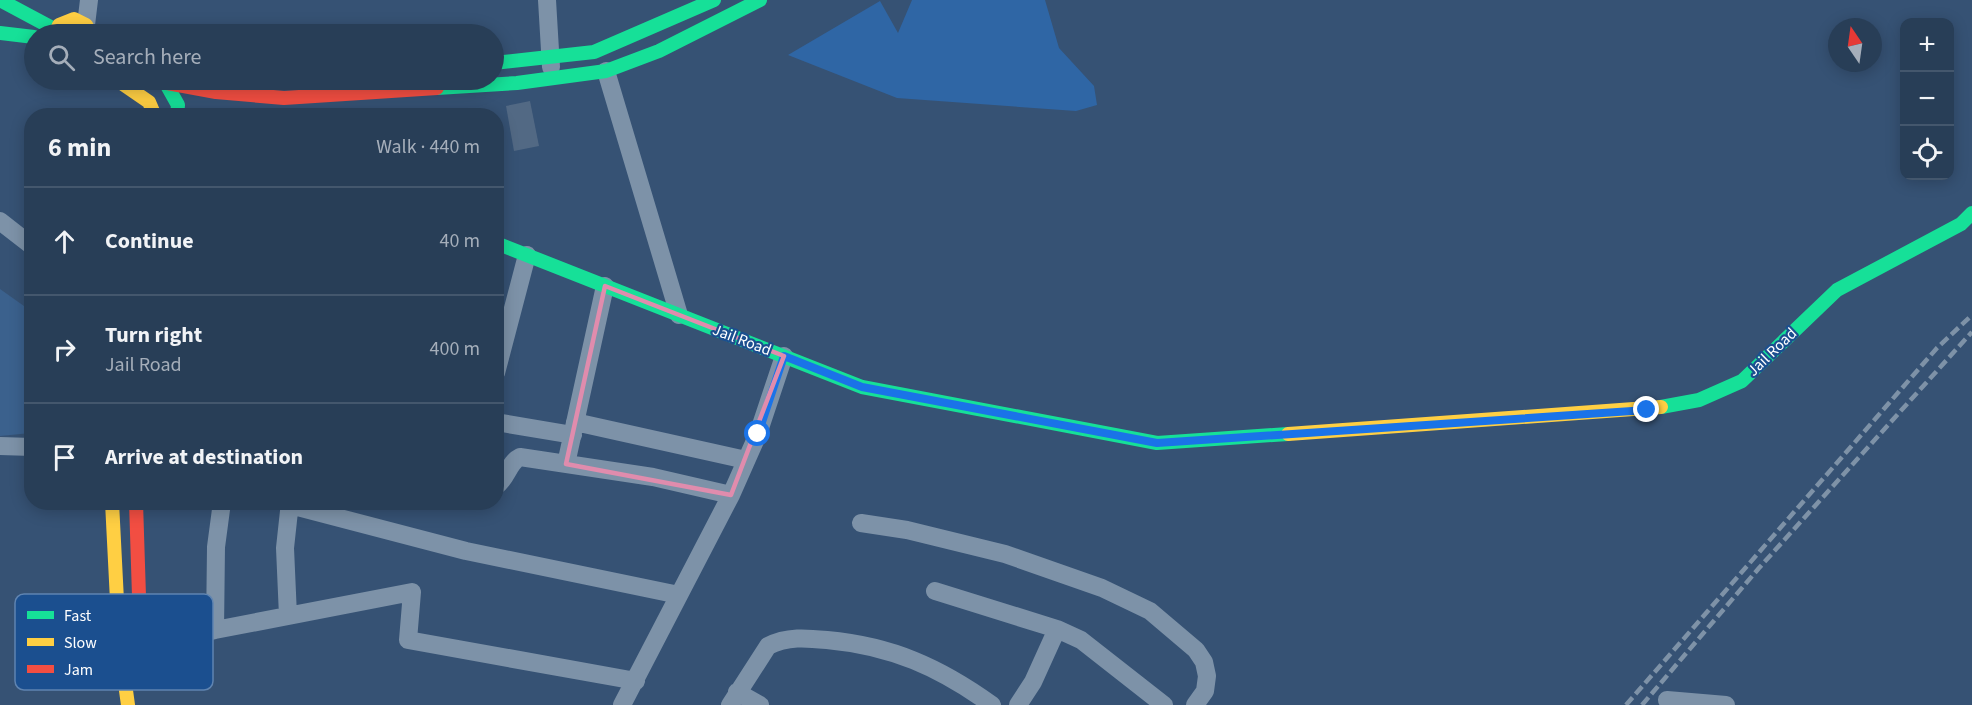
<!DOCTYPE html>
<html lang="en">
<head>
<meta charset="utf-8">
<style>
	body { margin:0; font-family:"Source Sans 3",sans-serif; background:#344961; color:#f1f3f6 }
	.controls { position:absolute; right:18px; top:18px; display:grid; overflow:hidden; border-radius:12px; box-shadow:0 3px 15px #0003 }
	.controls button { width:54px; height:54px; display:grid; place-items:center; padding:0; border:0; border-bottom:2px solid #44576d; background:#283e57; color:#f1f3f6; font:30px sans-serif }
	.compass { position:absolute; left:1828px; top:18px; width:54px; height:54px; border-radius:50%; background:#283e57; box-shadow:0 3px 15px #0003; rotate:347deg }
	.stop { position:absolute; width:18px; height:18px; margin:-14px; border:4px solid #1a73e8; border-radius:50%; background:#fff }
	.stop.end { background:#1a73e8; border-color:#fff; box-shadow:0 2px 6px #0008 }
	.list { margin:0; padding:0; list-style:none }
	h2 { display:flex; justify-content:space-between; align-items:center; height:78px; margin:0; padding:0 24px; font-size:26px }
	h2 small { font-size:20px; font-weight:400; color:#a5aeba }
	.list li { display:grid; grid-template-columns:39px 1fr auto; gap:18px; align-items:center; box-sizing:border-box; height:108px; padding:0 24px; border-top:2px solid #44576d }
	.list b { display:block; font-size:22px; white-space:nowrap }
	.list p { margin:0; font-size:20px; white-space:nowrap; color:#a5aeba }
	.list em { font-size:20px; font-style:normal; color:#a5aeba }
	.icon { flex:none; width:33px; height:33px; fill:none; stroke:currentColor; stroke-width:2; stroke-linecap:round; stroke-linejoin:round }
	.map { position:relative; flex:none; width:1972px; height:705px; overflow:hidden }
	.search { position:absolute; background:#283e57; box-shadow:0 3px 15px #0003; left:24px; top:24px; width:480px; height:66px; display:flex; align-items:center; gap:15px; box-sizing:border-box; padding:0 21px; border-radius:33px; color:#a5aeba; font-size:22px }
	.panel { position:absolute; background:#283e57; box-shadow:0 3px 15px #0003; left:24px; top:108px; width:480px; height:402px; border-radius:24px }
	.map>svg:first-child { display:block }
</style>
</head>
<body>
<div class="map">
<svg width="1972" height="705" viewBox="0 0 1972 705">
	<rect width="100%" height="100%" fill="#365274"/>
	<path fill="#2f66a5" d="M 912,0 L 1045,0 L 1059,48 L 1094,86 L 1097,105 L 1076,111 L 897,98 L 788,55 L 880,1 L 898,33 Z"/>
	<path fill="#3b618d" d="M 0,289 L 31,311 L 31,433 L 0,436 Z"/>
	<path fill="#526984" d="M 530,101 L 539,146 L 514,151 L 506,106 Z"/>
	<g fill="none" stroke-linecap="round" stroke-linejoin="round">
		<path stroke="#7d92a8" stroke-width="18" d="M 547,0 L 551,67
			M 86,25 L 89,0
			M 606,71 L 679,315
			M 0,221 L 32,246
			M 496,373 L 527,255
			M 496,422 L 573,435
			M 575,422 L 746,460
			M 0,446 L 32,447
			M 566,464 L 605,286
			M 496,486 C 508,478 508,463 520,457 L 653,477 L 731,495 L 758,434 L 784,356
			M 290,505 L 466,551 L 679,595
			M 861,523 L 907,530 L 1005,554 L 1102,588 L 1150,611 L 1196,650 L 1204,662 L 1207,676 L 1205,691 L 1195,705
			M 935,591 L 1057,629 L 1081,640 L 1164,705
			M 288,616 L 285,548 L 290,502
			M 215,630 L 412,592 L 408,640 L 636,681
			M 141,648 L 215,630 L 216,547 L 222,502
			M 737,692 L 760,705
			M 1667,700 L 1726,705
			M 622,705 L 731,495
			M 730,705 L 768,646 C 787,636 807,638 827,640 C 892,646 939,667 992,705
			M 1018,705 L 1033,682 L 1057,629"/>
		<path stroke="#16e098" stroke-width="14" d="M 0,0 L 56,30
			M 0,33 L 34,37
			M 494,63 L 594,52 L 714,0
			M 164,80 L 178,105 L 177,116
			M 437,88 L 517,83 L 606,71 L 659,51 L 760,0
			M 496,243 L 862,387 L 1157,443 L 1288,434
			M 1661,407 L 1699,400 L 1742,381 L 1837,290 L 1961,224 L 1972,213"/>
		<path stroke="#ffcf43" stroke-width="14" d="M 55,34 L 59,25 L 74,19 L 86,25 L 91,34
			M 117,80 L 149,102 L 155,116
			M 1288,434 L 1661,407
			M 112,502 L 119,640 L 128,705"/>
		<path stroke="#f24e42" stroke-width="14" d="M 151,80 L 216,92 L 284,98 L 437,88
			M 136,502 L 141,659 L 145,681"/>
		<path stroke="#7e92a7" stroke-width="4.5" stroke-dasharray="10 4.5" stroke-linecap="butt" d="M 1626,705 L 1937,348 L 1972,315
			M 1642,705 L 1759,568 L 1972,332"/>
	</g>
	<g fill="none" stroke-linecap="round" stroke-linejoin="round">
		<path stroke="#1a73e8" stroke-width="8" d="M 758,434 L 784,356 L 862,387 L 1157,443 L 1647,410"/>
	</g>
	<path fill="none" stroke="#e08cad" stroke-width="4.5" stroke-linejoin="round" d="M 605,286 L 784,356 L 731,495 L 566,464 Z"/>
	<g text-anchor="middle" dominant-baseline="central" stroke-width="4.5" stroke-linejoin="round" paint-order="stroke">
		<g font-size="16" fill="#fff" stroke="#1b4f8f">
			<text transform="translate(742 340) rotate(21)">Jail Road</text>
			<text transform="translate(1772 352) rotate(-44)">Jail Road</text>
		</g>
	</g>
	<rect x="15" y="594" width="198" height="96" rx="9" fill="#1b4f8f" stroke="#5f84b1" stroke-width="1.5"/>
	<rect x="27" y="611" width="27" height="8" fill="#16e098"/>
	<rect x="27" y="638" width="27" height="8" fill="#ffcf43"/>
	<rect x="27" y="665" width="27" height="8" fill="#f24e42"/>
	<g font-size="16" fill="#fff">
		<text x="64" y="621">Fast</text>
		<text x="64" y="648">Slow</text>
		<text x="64" y="675">Jam</text>
	</g>
</svg>
<div class="controls">
<button>+</button>
<button>−</button>
<button><svg class="icon" aria-label="locate" viewBox="0 0 24 24"><circle cx="12" cy="12" r="6"/><path d="M12 2v4M12 18v4M2 12h4M18 12h4"/></svg></button>
</div>
<svg class="compass" viewBox="-18 -18 36 36"><path d="M0-13l5 13h-10z" fill="#e53935"/><path d="M0 13l5-13h-10z" fill="#a5aeba"/></svg>
<div class="stop" style="left:758px;top:434px"></div>
<div class="stop end" style="left:1647px;top:410px"></div>
<div class="search"><svg class="icon" aria-label="search" viewBox="0 0 24 24"><circle cx="10" cy="10" r="6"/><path d="M15 15l6 6"/></svg>Search here</div>
<section class="panel">
<h2>6 min<small>Walk · 440 m</small></h2>
<ul class="list">
<li><svg class="icon" aria-label="ahead" viewBox="0 0 24 24"><path d="M12 20V5M6 11l6-6 6 6"/></svg><div><b>Continue</b></div><em>40 m</em></li>
<li><svg class="icon" aria-label="right" viewBox="0 0 24 24"><path d="M7 20v-9h11M14 6l5 5-5 5"/></svg><div><b>Turn right</b><p>Jail Road</p></div><em>400 m</em></li>
<li><svg class="icon" aria-label="arrive" viewBox="0 0 24 24"><path d="M6 21V4h12l-3 4 3 4H6"/></svg><div><b>Arrive at destination</b></div></li>
</ul>
</section>
</div>
</body>
</html>
